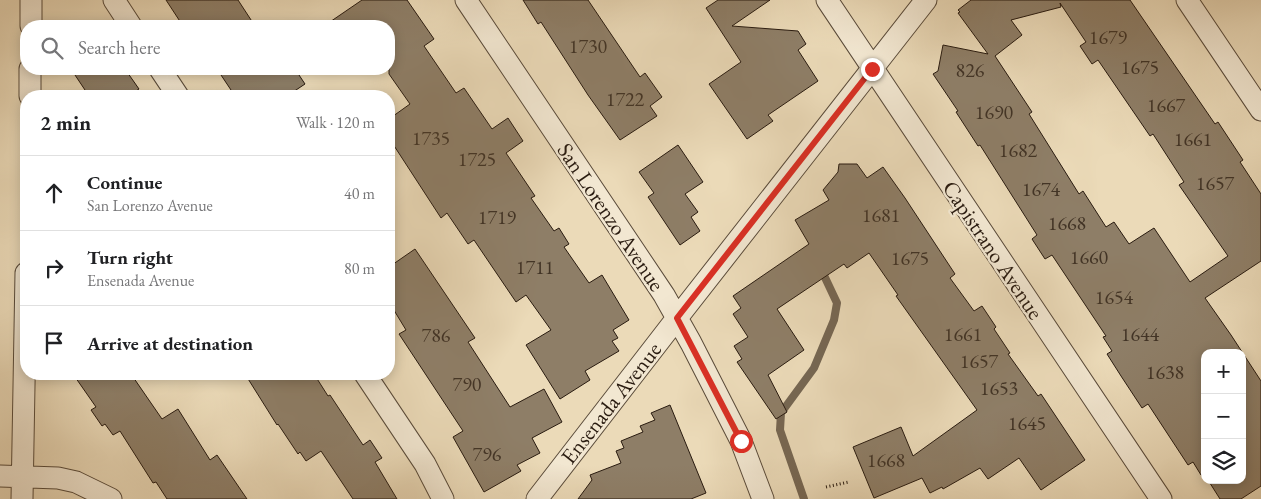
<!DOCTYPE html>
<html lang="en">
<head>
<meta charset="utf-8">
<style>
	body { margin:0; font-family:"EB Garamond",serif; background:#f2f2f2; color:#202124 }
	.controls { position:absolute; right:15px; bottom:15px; display:grid; overflow:hidden; border-radius:10px; box-shadow:0 2px 12px #0003 }
	.controls button { width:45px; height:45px; display:grid; place-items:center; padding:0; border:0; border-bottom:1px solid #e0e0e0; background:#fff; color:#202124; font:25px sans-serif }
	.stop { position:absolute; width:15px; height:15px; margin:-11px; border:4px solid #d93025; border-radius:50%; background:#fff }
	.stop.end { background:#d93025; border-color:#fff; box-shadow:0 1px 5px #0008 }
	.list { margin:0; padding:0; list-style:none }
	h2 { display:flex; justify-content:space-between; align-items:center; height:65px; margin:0; padding:0 20px; font-size:21px }
	h2 small { font-size:16px; font-weight:400; color:#757577 }
	.list li { display:grid; grid-template-columns:32px 1fr auto; gap:15px; align-items:center; box-sizing:border-box; height:75px; padding:0 20px; border-top:1px solid #e0e0e0 }
	.list b { display:block; font-size:19px; white-space:nowrap }
	.list p { margin:0; font-size:16px; white-space:nowrap; color:#757577 }
	.list em { font-size:16px; font-style:normal; color:#757577 }
	.icon { flex:none; width:28px; height:28px; fill:none; stroke:currentColor; stroke-width:2; stroke-linecap:round; stroke-linejoin:round }
	.map { position:relative; flex:none; width:1261px; height:499px; overflow:hidden }
	.search { position:absolute; background:#fff; box-shadow:0 2px 12px #0003; left:20px; top:20px; width:375px; height:55px; display:flex; align-items:center; gap:12px; box-sizing:border-box; padding:0 18px; border-radius:20px; color:#757577; font-size:19px }
	.panel { position:absolute; background:#fff; box-shadow:0 2px 12px #0003; left:20px; top:90px; width:375px; height:290px; border-radius:20px }
	.map>svg:first-child { display:block }
</style>
</head>
<body>
<div class="map">
<svg width="1261" height="499" viewBox="0 0 1261 499">
	<rect width="100%" height="100%" fill="#ebdab8"/>
	<filter id="stains"><feTurbulence type="fractalNoise" baseFrequency=".004" numOctaves="4"/><feColorMatrix values="0 0 0 0 .2 0 0 0 0 .09 0 0 0 0 .02 0 0 0 .5 -.17"/></filter>
	<radialGradient id="worn" r=".72"><stop offset=".6" stop-color="#630" stop-opacity="0"/><stop offset="1" stop-color="#630" stop-opacity=".3"/></radialGradient>
	<g fill="none" stroke-linecap="round" stroke-linejoin="round">
		<path stroke="#766753" stroke-width="8" d="M 804,499 L 780,430 L 781,413 L 814,368 L 834,320 L 837,303 L 821,269"/>
	</g>
	<path fill="#8e7e67" stroke="#291b10" fill-rule="evenodd" d="M 166,0 L 238,0 L 255,26 L 188,26 L 186,23 L 183,26 Z
		M 362,0 L 407,0 L 434,39 L 424,46 L 456,93 L 464,88 L 492,129 L 508,118 L 523,141 L 506,153 L 535,196 L 531,198 L 554,231 L 559,228 L 569,244 L 564,247 L 589,283 L 602,275 L 629,320 L 613,330 L 618,338 L 612,341 L 619,351 L 585,371 L 590,380 L 560,399 L 526,345 L 551,330 L 526,295 L 516,302 L 474,240 L 468,244 L 447,213 L 441,218 L 389,138 L 389,119 L 410,104 L 389,74 L 389,26 L 324,26 Z
		M 523,0 L 588,0 L 640,77 L 645,73 L 662,97 L 650,106 L 657,116 L 620,140 L 588,95 L 541,22 L 538,24 Z
		M 718,0 L 770,0 L 732,26 L 798,31 L 806,44 L 798,50 L 818,81 L 768,115 L 773,121 L 747,139 L 709,84 L 741,62 L 706,8 Z
		M 971,0 L 1130,0 L 1215,124 L 1218,122 L 1243,160 L 1240,162 L 1261,194 L 1261,261 L 1205,298 L 1231,335 L 1261,381 L 1261,486 L 1241,499 L 1220,499 L 1208,480 L 1242,480 L 1242,353 L 1205,353 L 1205,475 L 1204,474 L 1201,475 L 1193,462 L 1188,465 L 1148,404 L 1142,408 L 1121,376 L 1107,354 L 1112,351 L 1103,337 L 1106,336 L 1052,255 L 1045,259 L 1032,239 L 1037,235 L 980,145 L 978,146 L 956,112 L 958,111 L 933,74 L 938,71 L 943,45 L 988,54 L 958,13 L 960,12 L 958,10 ZM 1060,3 L 1086,42 L 1080,46 L 1092,64 L 1098,60 L 1150,136 L 1153,134 L 1184,182 L 1179,185 L 1228,256 L 1190,282 L 1154,228 L 1129,244 L 1114,222 L 1106,227 L 1083,191 L 1079,194 L 1029,114 L 1032,112 L 995,56 L 1022,35 L 1011,20 L 1061,7 Z
		M 71,69 L 125,69 L 139,89 L 128,96 L 89,96 Z
		M 217,69 L 295,69 L 305,84 L 287,96 L 235,96 Z
		M 678,145 L 703,182 L 685,194 L 698,212 L 691,217 L 700,231 L 680,245 L 648,197 L 654,193 L 639,172 Z
		M 839,164 L 857,164 L 867,178 L 883,167 L 905,198 L 955,274 L 950,278 L 974,311 L 982,306 L 996,327 L 994,329 L 1010,353 L 1008,354 L 1038,396 L 1041,394 L 1085,460 L 1041,490 L 1019,458 L 988,479 L 980,468 L 943,489 L 942,487 L 930,493 L 922,478 L 874,498 L 853,447 L 901,427 L 913,456 L 977,410 L 896,296 L 898,295 L 869,253 L 847,268 L 844,264 L 777,309 L 804,350 L 768,375 L 787,412 L 776,419 L 737,362 L 742,359 L 734,346 L 748,337 L 733,314 L 741,308 L 733,296 L 809,244 L 795,220 L 829,200 L 823,190 L 838,172 Z
		M 415,249 L 475,338 L 468,342 L 510,407 L 544,389 L 562,422 L 532,438 L 540,453 L 517,465 L 521,471 L 484,492 L 453,437 L 463,431 L 399,334 L 406,330 L 389,302 L 389,267 Z
		M 73,374 L 131,374 L 162,419 L 178,409 L 210,460 L 217,455 L 247,499 L 167,499 L 156,482 L 153,483 L 120,431 L 113,435 L 105,424 L 102,426 L 91,410 L 96,407 Z
		M 245,374 L 314,374 L 328,396 L 330,395 L 363,445 L 370,440 L 382,458 L 375,462 L 397,499 L 353,499 L 321,451 L 306,461 L 300,452 L 298,454 L 278,424 L 277,425 Z
		M 670,405 L 706,493 L 691,499 L 578,499 L 592,480 L 590,475 L 621,463 L 616,451 L 624,448 L 621,441 L 643,432 L 640,426 L 655,420 L 651,413 Z"/>
	<g fill="none" stroke-linecap="round" stroke-linejoin="round">
		<g stroke="#5a4b3a" stroke-width="23">
			<path id="minor" d="M 114,0 L 131,26
				M 466,0 L 664,295 L 691,343 L 741,441 L 763,499
				M 827,0 L 1161,499
				M 1187,0 L 1261,110
				M 31,26 L 31,0
				M 160,69 L 178,96
				M 30,96 L 30,69
				M 365,374 L 425,464 L 443,499
				M 0,476 L 58,478 L 76,482 L 111,499
				M 22,499 L 26,273
				M 537,499 L 677,318 L 926,0"/>
		</g>
		<path stroke="#291b10" stroke-width="3" stroke-dasharray="1 2.5" stroke-linecap="butt" d="M 826,487 L 849,482"/>
		<use href="#minor" stroke="#f2e7d1" stroke-width="21"/>
	</g>
	<g fill="none" stroke-linecap="round" stroke-linejoin="round">
		<path stroke="#d93025" stroke-width="6" d="M 741,441 L 677,318 L 872,69"/>
	</g>
	<g text-anchor="middle" dominant-baseline="central" stroke-width="4.5" stroke-linejoin="round" paint-order="stroke">
		<g font-size="20" fill="#423426">
			<text x="1108" y="37">1679</text>
			<text x="588" y="46">1730</text>
			<text x="1140" y="67">1675</text>
			<text x="970" y="70">826</text>
			<text x="625" y="99">1722</text>
			<text x="1166" y="105">1667</text>
			<text x="994" y="112">1690</text>
			<text x="431" y="138">1735</text>
			<text x="1193" y="139">1661</text>
			<text x="1018" y="150">1682</text>
			<text x="477" y="159">1725</text>
			<text x="1215" y="183">1657</text>
			<text x="1041" y="189">1674</text>
			<text x="881" y="215">1681</text>
			<text x="497" y="217">1719</text>
			<text x="1067" y="223">1668</text>
			<text x="1089" y="257">1660</text>
			<text x="910" y="258">1675</text>
			<text x="535" y="267">1711</text>
			<text x="1114" y="297">1654</text>
			<text x="963" y="334">1661</text>
			<text x="1140" y="334">1644</text>
			<text x="436" y="335">786</text>
			<text x="979" y="361">1657</text>
			<text x="1165" y="372">1638</text>
			<text x="467" y="384">790</text>
			<text x="999" y="388">1653</text>
			<text x="1027" y="423">1645</text>
			<text x="487" y="454">796</text>
			<text x="886" y="460">1668</text>
		</g>
		<g font-size="22" fill="#291b10" stroke="#f2e7d1">
			<text transform="translate(611 217) rotate(56)">San Lorenzo Avenue</text>
			<text transform="translate(993 250) rotate(56)">Capistrano Avenue</text>
			<text transform="translate(611 403) rotate(-52)">Ensenada Avenue</text>
		</g>
	</g>
	<rect width="100%" height="100%" filter="url(#stains)"/>
	<rect width="100%" height="100%" fill="url(#worn)"/>
</svg>
<div class="controls">
<button>+</button>
<button>−</button>
<button><svg class="icon" aria-label="layers" viewBox="0 0 24 24"><path d="M12 4l9 5-9 5-9-5zM3 14l9 5 9-5"/></svg></button>
</div>
<div class="stop" style="left:741px;top:441px"></div>
<div class="stop end" style="left:872px;top:69px"></div>
<div class="search"><svg class="icon" aria-label="search" viewBox="0 0 24 24"><circle cx="10" cy="10" r="6"/><path d="M15 15l6 6"/></svg>Search here</div>
<section class="panel">
<h2>2 min<small>Walk · 120 m</small></h2>
<ul class="list">
<li><svg class="icon" aria-label="ahead" viewBox="0 0 24 24"><path d="M12 20V5M6 11l6-6 6 6"/></svg><div><b>Continue</b><p>San Lorenzo Avenue</p></div><em>40 m</em></li>
<li><svg class="icon" aria-label="right" viewBox="0 0 24 24"><path d="M7 20v-9h11M14 6l5 5-5 5"/></svg><div><b>Turn right</b><p>Ensenada Avenue</p></div><em>80 m</em></li>
<li><svg class="icon" aria-label="arrive" viewBox="0 0 24 24"><path d="M6 21V4h12l-3 4 3 4H6"/></svg><div><b>Arrive at destination</b></div></li>
</ul>
</section>
</div>
</body>
</html>
